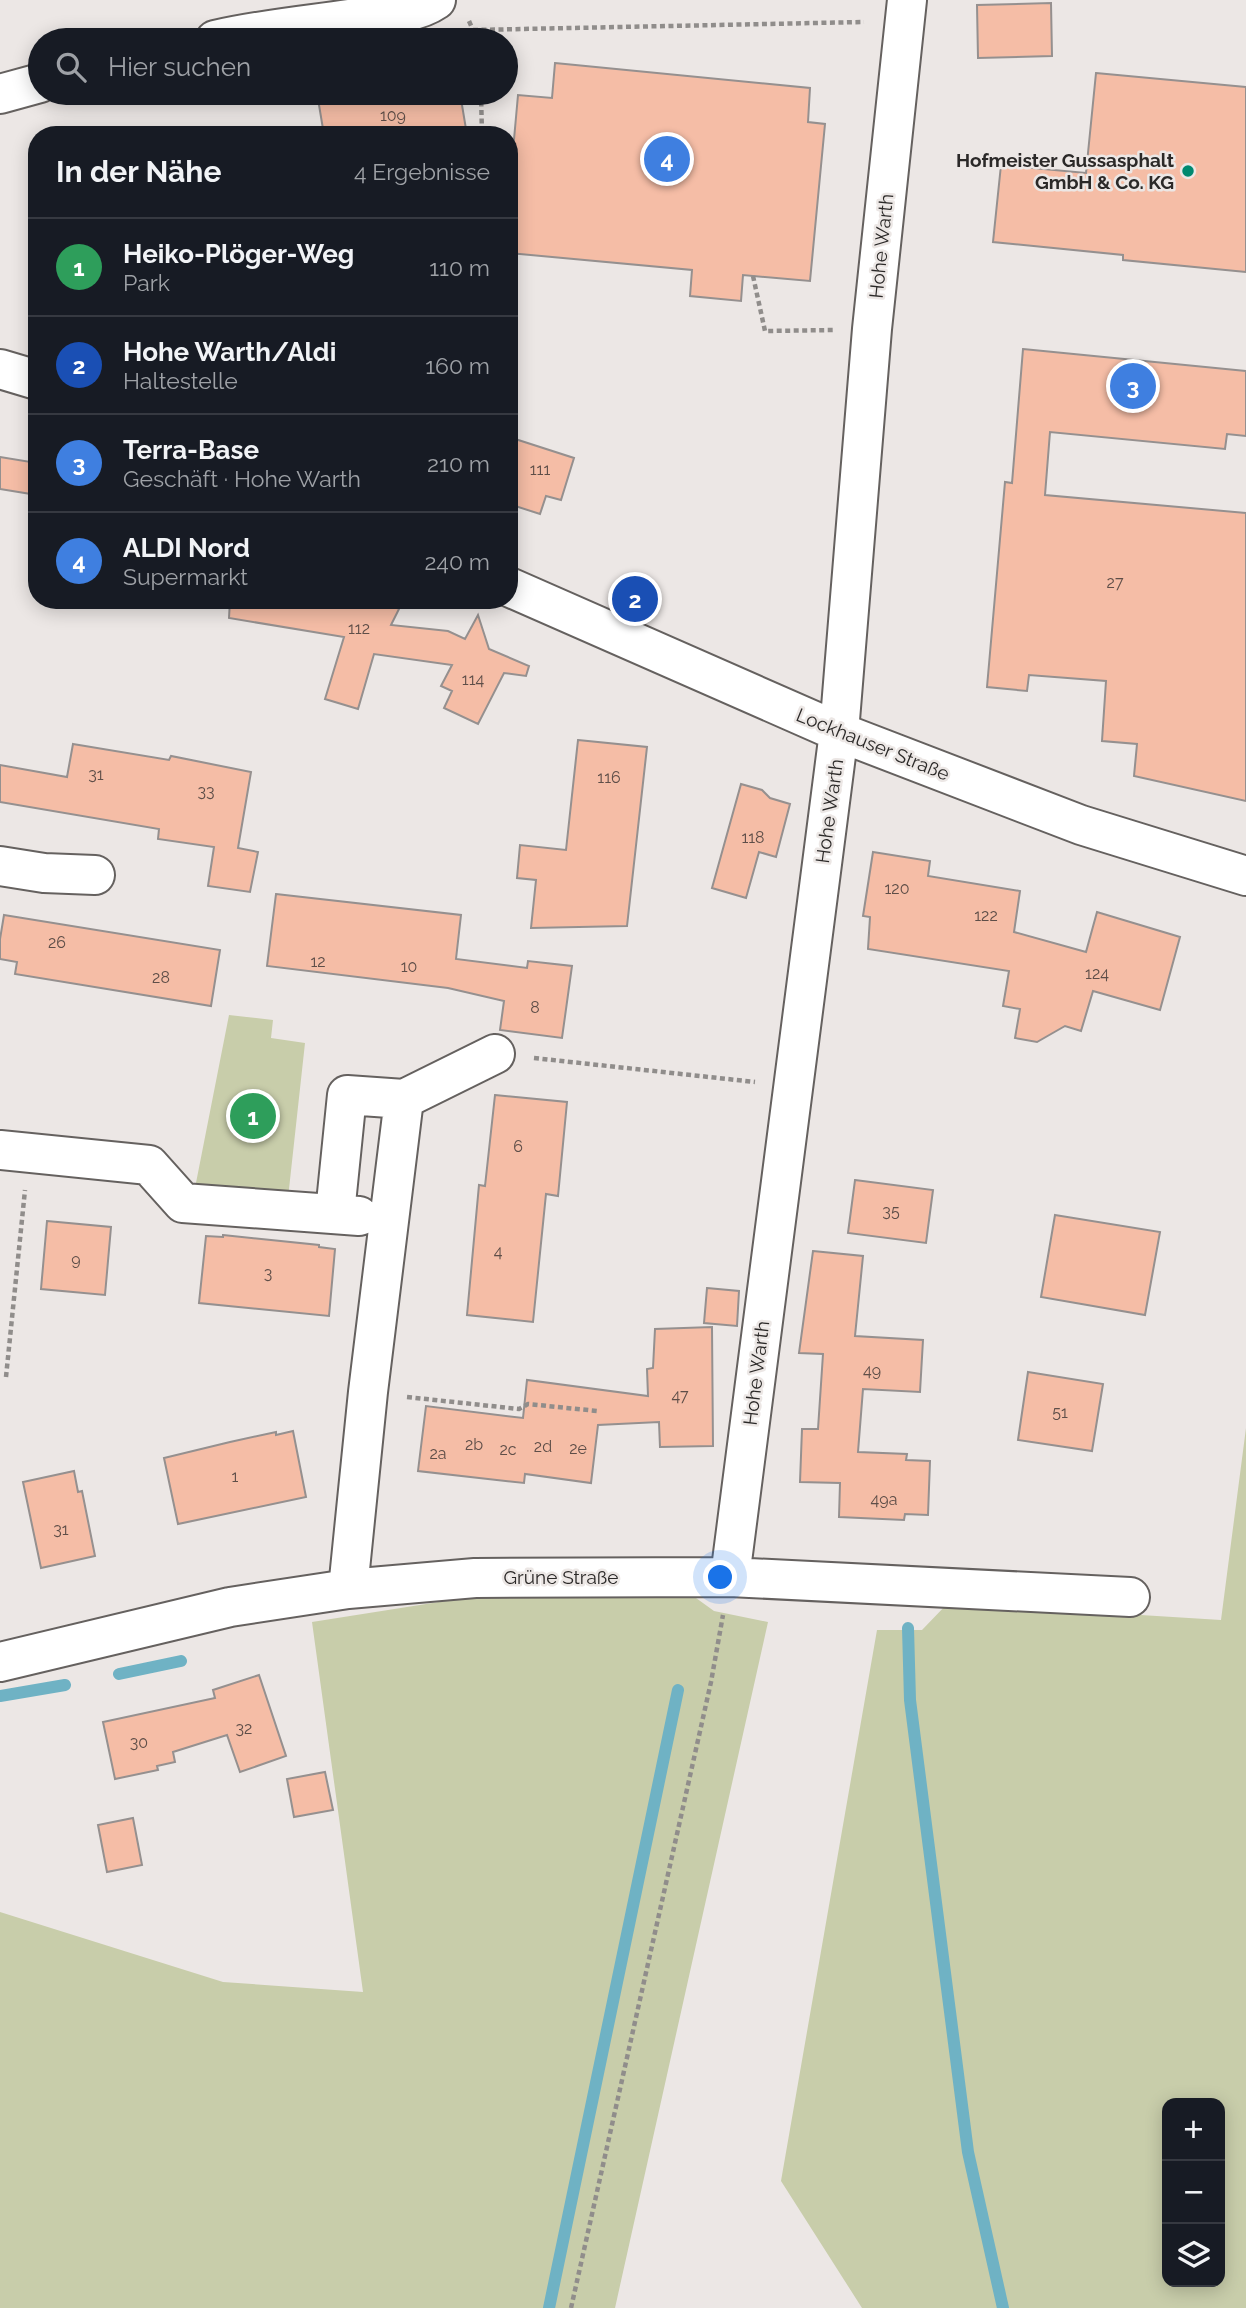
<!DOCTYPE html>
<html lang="de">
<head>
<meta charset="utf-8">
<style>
	body { margin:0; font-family:Raleway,sans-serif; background:#242831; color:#f1f3f6 }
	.controls { position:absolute; right:21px; bottom:21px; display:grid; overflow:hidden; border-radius:14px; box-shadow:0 4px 18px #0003 }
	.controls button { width:63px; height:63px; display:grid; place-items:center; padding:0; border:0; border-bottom:2px solid #363941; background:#171b24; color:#f1f3f6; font:35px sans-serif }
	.you { position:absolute; left:721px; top:1578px; width:24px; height:24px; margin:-18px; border:5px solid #fff; border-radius:50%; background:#1a73e8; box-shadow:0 0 0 10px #1a73e833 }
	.badge { display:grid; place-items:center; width:46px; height:46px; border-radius:50%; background:#2563eb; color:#fff; font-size:23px; font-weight:700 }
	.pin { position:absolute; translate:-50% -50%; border:4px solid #fff; box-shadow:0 2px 7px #0006 }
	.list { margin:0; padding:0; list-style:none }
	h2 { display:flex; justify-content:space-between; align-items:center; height:91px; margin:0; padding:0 28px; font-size:30px }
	h2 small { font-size:23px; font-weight:400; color:#9ea1a6 }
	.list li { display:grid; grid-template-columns:46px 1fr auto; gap:21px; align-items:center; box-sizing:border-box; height:98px; padding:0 28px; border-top:2px solid #363941 }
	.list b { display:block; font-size:26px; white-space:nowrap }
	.list p { margin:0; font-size:23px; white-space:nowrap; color:#9ea1a6 }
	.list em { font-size:23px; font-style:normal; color:#9ea1a6 }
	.icon { flex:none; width:38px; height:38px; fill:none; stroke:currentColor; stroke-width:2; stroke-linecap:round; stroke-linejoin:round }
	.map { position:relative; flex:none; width:1246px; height:2308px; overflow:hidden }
	.search { position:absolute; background:#171b24; box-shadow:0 4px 18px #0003; left:28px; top:28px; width:490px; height:77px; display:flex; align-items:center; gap:18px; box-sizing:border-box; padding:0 24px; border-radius:38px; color:#9ea1a6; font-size:26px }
	.panel { position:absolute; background:#171b24; box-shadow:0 4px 18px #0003; left:28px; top:126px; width:490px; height:483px; border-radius:28px }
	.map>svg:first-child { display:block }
</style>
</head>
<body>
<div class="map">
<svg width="1246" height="2308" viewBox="0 0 1246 2308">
	<rect width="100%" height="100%" fill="#ece7e5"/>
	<path fill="#c8cdaa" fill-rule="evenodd" d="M 229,1015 L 273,1020 L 271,1038 L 305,1043 L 288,1198 L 195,1188 Z
		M 1246,1428 L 1246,2308 L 862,2308 L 781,2181 L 877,1630 L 922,1630 L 948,1603 L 1221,1620 ZM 1167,2103 L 1220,2103 L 1220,2282 L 1167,2282 Z
		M 464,1598 L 696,1598 L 714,1611 L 768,1622 L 615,2308 L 0,2308 L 0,1912 L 223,1982 L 363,1992 L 312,1622 Z"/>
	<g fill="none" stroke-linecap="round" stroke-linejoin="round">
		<path stroke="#6fb2c4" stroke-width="12" d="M 908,1628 L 910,1700 L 968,2152 L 1003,2308
			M 119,1674 L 181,1661
			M 0,1696 L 65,1685
			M 549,2308 L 678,1690"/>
	</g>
	<path fill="#f5bda6" stroke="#95908f" stroke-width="2" d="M 1051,3 L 1052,56 L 978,58 L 977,5 Z
		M 555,63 L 810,88 L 808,122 L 825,124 L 810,281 L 743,275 L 741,301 L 690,296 L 692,270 L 509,253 L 509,195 L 518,95 L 552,98 Z
		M 1096,73 L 1246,87 L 1246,272 L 1123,260 L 1123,255 L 993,242 L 1001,165 L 1086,173 Z
		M 317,93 L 460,93 L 467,135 L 324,135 Z
		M 1023,349 L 1246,371 L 1246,436 L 1227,434 L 1225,449 L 1050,432 L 1045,495 L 1246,513 L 1246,801 L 1134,776 L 1137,744 L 1102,741 L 1106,681 L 1029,675 L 1027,691 L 987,687 L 1005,482 L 1012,483 Z
		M 509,437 L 574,458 L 561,500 L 546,496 L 540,514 L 509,504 Z
		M 0,457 L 37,463 L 37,495 L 0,489 Z
		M 230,600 L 381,600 L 399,609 L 391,625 L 448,631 L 465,639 L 478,615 L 489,649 L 529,666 L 526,676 L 504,673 L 478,724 L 444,708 L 452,691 L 441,686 L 452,665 L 374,654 L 358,709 L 325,699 L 344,637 L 229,618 Z
		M 578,740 L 647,747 L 627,926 L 531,928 L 536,880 L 517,878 L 520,845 L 566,850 Z
		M 73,744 L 169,760 L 171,756 L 251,772 L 238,848 L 258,852 L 250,892 L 208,886 L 214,847 L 158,839 L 159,829 L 0,802 L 0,765 L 67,777 Z
		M 741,784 L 762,790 L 770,798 L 790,804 L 776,857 L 759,852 L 746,898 L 712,888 Z
		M 873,852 L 930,861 L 928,876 L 1020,891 L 1014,932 L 1086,952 L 1097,912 L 1180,937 L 1160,1010 L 1093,991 L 1081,1031 L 1065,1026 L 1037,1042 L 1015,1038 L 1020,1009 L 1003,1006 L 1009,971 L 868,949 L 870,917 L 863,916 Z
		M 276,894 L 461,915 L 456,959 L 527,968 L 528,961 L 572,966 L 562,1038 L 500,1030 L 504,1001 L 448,988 L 267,966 Z
		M 4,915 L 220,950 L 211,1006 L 15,974 L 17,962 L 0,959 L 0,939 Z
		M 495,1095 L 567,1102 L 558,1196 L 546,1194 L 533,1322 L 467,1315 L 479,1185 L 485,1186 Z
		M 855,1180 L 933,1190 L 926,1243 L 848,1233 Z
		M 1055,1215 L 1160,1232 L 1145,1315 L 1041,1297 Z
		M 47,1221 L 111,1227 L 105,1295 L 41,1289 Z
		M 223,1235 L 319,1245 L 319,1247 L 335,1249 L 329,1316 L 199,1303 L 206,1236 L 223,1237 Z
		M 813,1251 L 863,1256 L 855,1336 L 923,1340 L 920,1392 L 863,1389 L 858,1452 L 907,1454 L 906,1460 L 930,1461 L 928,1515 L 905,1514 L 904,1520 L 839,1517 L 840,1483 L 800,1482 L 802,1429 L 818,1429 L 823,1354 L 799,1353 Z
		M 707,1288 L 739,1291 L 737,1326 L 704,1323 Z
		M 712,1327 L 713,1446 L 660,1447 L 659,1422 L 598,1425 L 591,1483 L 525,1474 L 524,1483 L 418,1471 L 426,1406 L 523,1418 L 527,1380 L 648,1396 L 647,1369 L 653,1368 L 655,1329 Z
		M 1028,1372 L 1103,1384 L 1092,1451 L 1018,1440 Z
		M 293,1431 L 306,1497 L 178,1524 L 164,1458 L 230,1442 L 276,1432 L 276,1435 Z
		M 74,1471 L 78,1492 L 82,1491 L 95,1556 L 41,1568 L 23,1482 Z
		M 259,1675 L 286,1756 L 240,1772 L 227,1735 L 173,1752 L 175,1762 L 157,1766 L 158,1770 L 115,1779 L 103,1722 L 215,1698 L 213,1690 Z
		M 325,1772 L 333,1810 L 294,1817 L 287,1779 Z
		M 133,1818 L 142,1865 L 107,1872 L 98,1825 Z"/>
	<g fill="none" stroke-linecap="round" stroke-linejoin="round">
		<g stroke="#65615f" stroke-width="42">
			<path id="minor" d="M 215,40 C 262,29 309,25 356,18 C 382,15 414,15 436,0
				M 0,94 L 40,83
				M 0,369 L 37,380
				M 509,587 L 839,732 L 1081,825 L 1246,876
				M 0,866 L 44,873 L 95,875
				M 404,1099 L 495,1054
				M 0,1150 L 149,1165 L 183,1203 L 359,1216
				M 335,1213 L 347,1095 L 404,1099 L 368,1392 L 348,1589
				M 730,1577 L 839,732 L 872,329 L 907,0
				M 0,1662 L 230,1607 L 348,1589 L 475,1578 L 730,1577 L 1130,1597"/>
		</g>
		<path stroke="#908d8b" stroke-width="4.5" stroke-dasharray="5 3.5" stroke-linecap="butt" d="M 469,21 L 473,30 L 474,40
			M 473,30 L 864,22
			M 481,93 L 482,135
			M 753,276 L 765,331 L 833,330
			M 534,1058 L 755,1082
			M 6,1377 L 25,1190
			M 407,1397 L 519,1409 L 528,1404 L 597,1411
			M 571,2308 L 711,1682 L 723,1615"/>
		<use href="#minor" stroke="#fff" stroke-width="38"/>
	</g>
	<circle fill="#00896f" stroke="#ece7e5" stroke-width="2.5" cx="1188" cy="171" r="7"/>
	<g text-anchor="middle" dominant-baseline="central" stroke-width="5" stroke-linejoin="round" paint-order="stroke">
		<g font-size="16" fill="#5e4e48">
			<text x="393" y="115">109</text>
			<text x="540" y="469">111</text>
			<text x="1115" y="582">27</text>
			<text x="359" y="628">112</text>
			<text x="473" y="679">114</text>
			<text x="96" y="774">31</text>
			<text x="609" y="777">116</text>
			<text x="206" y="791">33</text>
			<text x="753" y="837">118</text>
			<text x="897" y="888">120</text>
			<text x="986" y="915">122</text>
			<text x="57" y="942">26</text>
			<text x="318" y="961">12</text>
			<text x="409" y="966">10</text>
			<text x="1097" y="973">124</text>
			<text x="161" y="977">28</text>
			<text x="535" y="1007">8</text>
			<text x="518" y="1146">6</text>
			<text x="891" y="1211">35</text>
			<text x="498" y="1251">4</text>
			<text x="76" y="1259">9</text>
			<text x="268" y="1273">3</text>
			<text x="872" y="1370">49</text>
			<text x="680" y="1395">47</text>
			<text x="1060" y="1412">51</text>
			<text x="474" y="1444">2b</text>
			<text x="543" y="1446">2d</text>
			<text x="578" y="1448">2e</text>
			<text x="508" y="1449">2c</text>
			<text x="438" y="1453">2a</text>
			<text x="235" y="1476">1</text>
			<text x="884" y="1499">49a</text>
			<text x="61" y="1529">31</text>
			<text x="244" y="1728">32</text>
			<text x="139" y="1742">30</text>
		</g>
		<g font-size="19" font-weight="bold" fill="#2b2928" stroke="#ece7e5" text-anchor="end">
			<text x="1174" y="160">Hofmeister Gussasphalt<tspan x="1174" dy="22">GmbH &amp; Co. KG</tspan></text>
		</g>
		<g font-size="19" fill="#2b2928" stroke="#ece7e5">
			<text transform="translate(881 246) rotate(-84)">Hohe Warth</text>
			<text transform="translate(873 744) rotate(22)">Lockhauser Straße</text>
			<text transform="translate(829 811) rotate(-82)">Hohe Warth</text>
			<text transform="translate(756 1373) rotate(-83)">Hohe Warth</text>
			<text x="561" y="1577">Grüne Straße</text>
		</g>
	</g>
</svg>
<div class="controls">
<button>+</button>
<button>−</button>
<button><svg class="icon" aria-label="layers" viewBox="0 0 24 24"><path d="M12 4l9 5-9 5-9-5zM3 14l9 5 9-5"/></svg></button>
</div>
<div class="you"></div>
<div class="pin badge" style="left:253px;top:1116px;background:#2e9e5b">1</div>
<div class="pin badge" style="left:635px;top:599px;background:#1a4fb4">2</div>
<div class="pin badge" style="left:1133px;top:386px;background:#3f7fe0">3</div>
<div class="pin badge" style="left:667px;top:159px;background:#3f7fe0">4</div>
<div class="search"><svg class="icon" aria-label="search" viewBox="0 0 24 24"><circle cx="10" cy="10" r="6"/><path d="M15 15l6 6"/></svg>Hier suchen</div>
<section class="panel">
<h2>In der Nähe<small>4 Ergebnisse</small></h2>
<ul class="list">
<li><span class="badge" style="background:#2e9e5b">1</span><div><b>Heiko-Plöger-Weg</b><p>Park</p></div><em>110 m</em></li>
<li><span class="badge" style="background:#1a4fb4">2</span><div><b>Hohe Warth/Aldi</b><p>Haltestelle</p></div><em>160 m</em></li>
<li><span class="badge" style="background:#3f7fe0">3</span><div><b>Terra-Base</b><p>Geschäft · Hohe Warth</p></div><em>210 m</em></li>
<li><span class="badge" style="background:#3f7fe0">4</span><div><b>ALDI Nord</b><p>Supermarkt</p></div><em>240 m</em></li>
</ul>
</section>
</div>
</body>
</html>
